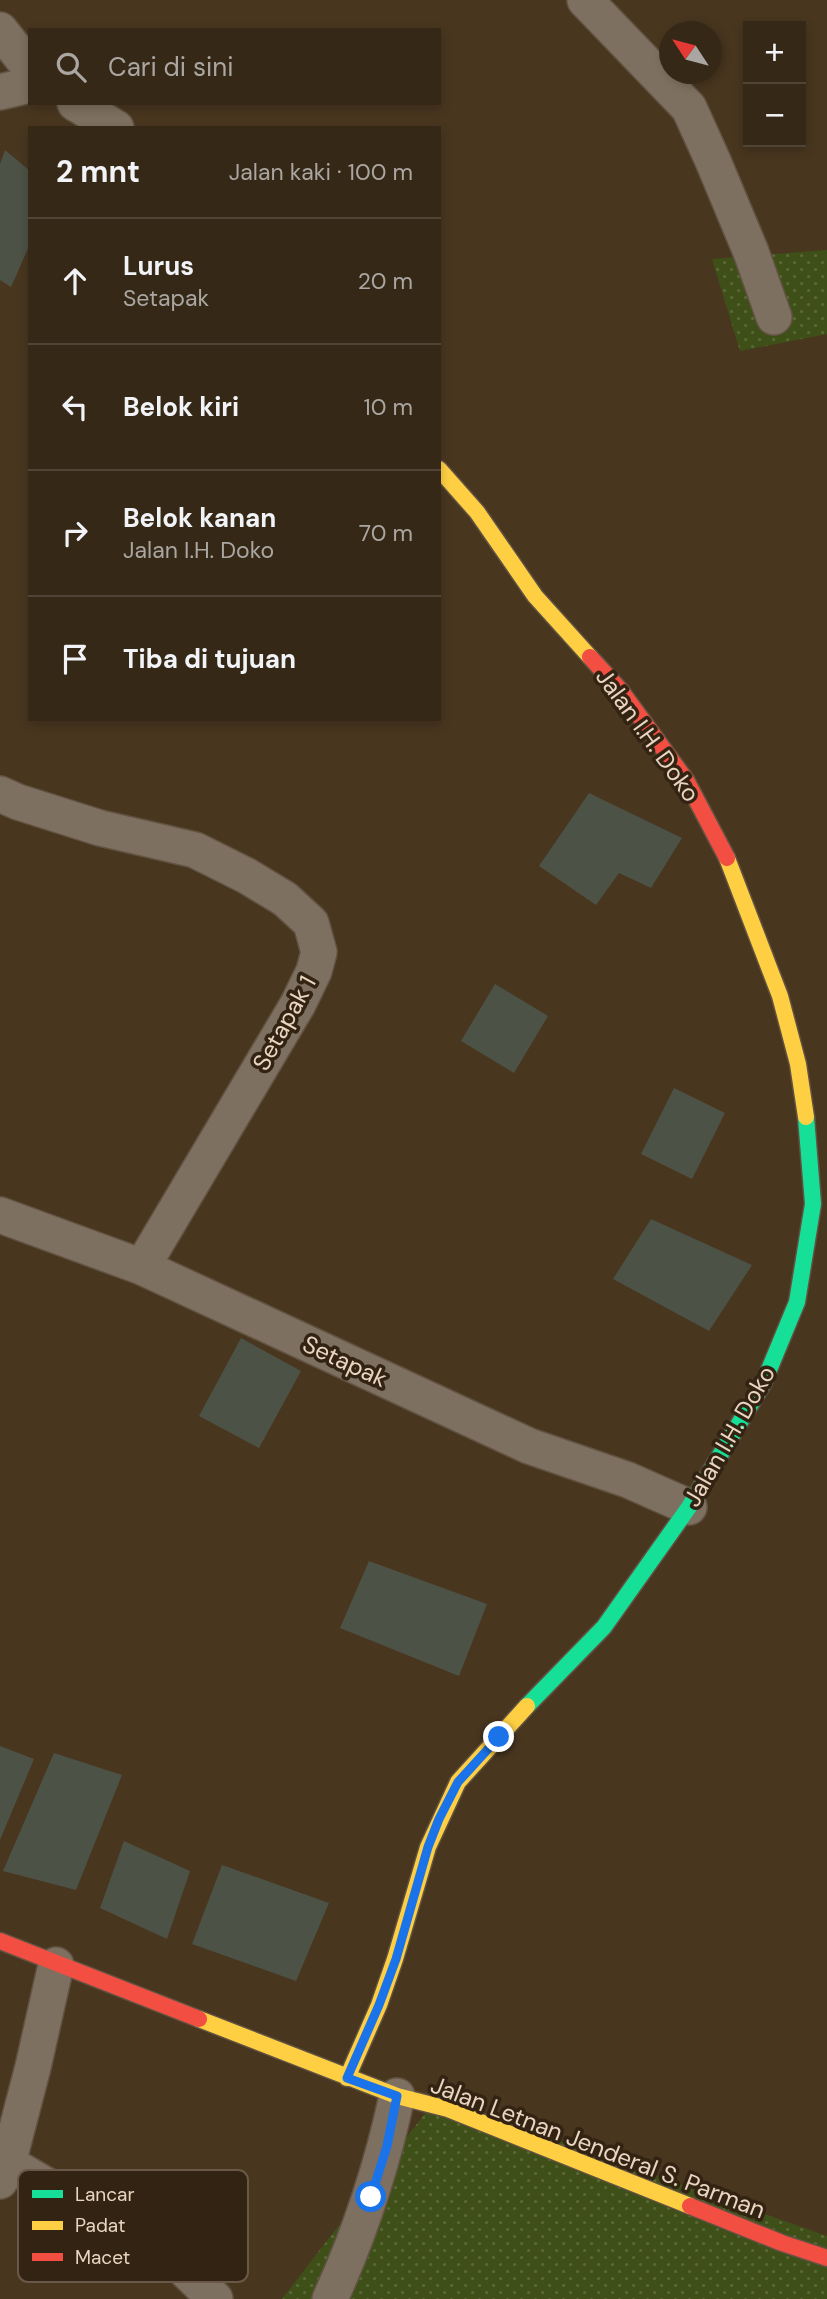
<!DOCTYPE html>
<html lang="id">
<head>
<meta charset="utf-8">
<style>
	body { margin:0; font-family:"DM Sans",sans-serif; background:#3d3020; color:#f1f3f6 }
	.controls { position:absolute; right:21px; top:21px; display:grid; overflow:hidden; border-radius:0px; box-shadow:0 4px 10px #0003 }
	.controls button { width:63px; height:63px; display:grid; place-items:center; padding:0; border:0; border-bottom:2px solid #504436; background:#362817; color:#f1f3f6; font:35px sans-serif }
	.compass { position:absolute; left:659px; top:21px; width:63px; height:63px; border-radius:50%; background:#362817; box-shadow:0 4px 10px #0003; rotate:306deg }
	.stop { position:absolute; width:21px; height:21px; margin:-16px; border:5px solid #1a73e8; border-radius:50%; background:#fff }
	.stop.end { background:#1a73e8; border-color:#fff; box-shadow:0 2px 7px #0008 }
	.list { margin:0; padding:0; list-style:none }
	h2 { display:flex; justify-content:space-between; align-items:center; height:91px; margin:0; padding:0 28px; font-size:30px }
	h2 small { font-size:23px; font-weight:400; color:#aaa6a1 }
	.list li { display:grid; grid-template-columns:46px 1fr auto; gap:21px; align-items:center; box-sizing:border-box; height:126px; padding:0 28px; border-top:2px solid #504436 }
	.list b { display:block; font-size:26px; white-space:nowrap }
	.list p { margin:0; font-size:23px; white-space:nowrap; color:#aaa6a1 }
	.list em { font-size:23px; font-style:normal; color:#aaa6a1 }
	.icon { flex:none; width:38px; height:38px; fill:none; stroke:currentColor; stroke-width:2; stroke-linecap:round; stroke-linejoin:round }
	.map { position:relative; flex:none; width:827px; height:2299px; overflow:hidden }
	.search { position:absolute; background:#362817; box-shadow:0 4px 10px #0003; left:28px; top:28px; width:413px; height:77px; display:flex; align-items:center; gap:18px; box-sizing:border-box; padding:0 24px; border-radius:0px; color:#aaa6a1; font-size:26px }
	.panel { position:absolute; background:#362817; box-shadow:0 4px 10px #0003; left:28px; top:126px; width:413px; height:595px; border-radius:0px }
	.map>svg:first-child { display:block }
</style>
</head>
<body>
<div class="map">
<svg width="827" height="2299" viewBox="0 0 827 2299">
	<defs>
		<pattern id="grass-dots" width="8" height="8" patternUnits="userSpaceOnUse" patternTransform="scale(1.75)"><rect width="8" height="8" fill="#3e5018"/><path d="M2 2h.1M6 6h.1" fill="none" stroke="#5a6838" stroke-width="1.8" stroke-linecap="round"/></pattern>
	</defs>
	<rect width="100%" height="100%" fill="#48361f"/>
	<path fill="url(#grass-dots)" d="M 827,250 L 827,334 L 740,351 L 712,259 Z
		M 437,2098 L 827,2236 L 827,2299 L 282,2299 Z"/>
	<path fill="#4d5246" d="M 5,150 L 30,171 L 30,244 L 11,287 L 0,280 L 0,164 Z
		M 589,793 L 682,838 L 651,888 L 619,873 L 596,905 L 539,866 Z
		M 495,984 L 548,1016 L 514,1073 L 461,1041 Z
		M 674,1088 L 725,1113 L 692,1179 L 641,1154 Z
		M 651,1219 L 752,1265 L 709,1331 L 613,1279 Z
		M 241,1338 L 301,1371 L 259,1448 L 199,1416 Z
		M 369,1561 L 487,1604 L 459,1676 L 340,1628 Z
		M 0,1746 L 34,1759 L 0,1840 Z
		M 54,1753 L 122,1775 L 76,1890 L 3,1871 Z
		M 124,1841 L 190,1871 L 167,1939 L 100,1908 Z
		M 222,1865 L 329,1903 L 296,1981 L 192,1944 Z"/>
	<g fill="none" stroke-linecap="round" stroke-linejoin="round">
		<g stroke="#615241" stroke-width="38">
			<path id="street" d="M 585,0 L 689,108 L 713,161 L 751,252 L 774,317
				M 0,30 L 30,68
				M 0,92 L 30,85
				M 75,103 L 116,128
				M 0,794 L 18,802 L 100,828 L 195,850 L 247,876 L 285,899 L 311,923 L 319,952 L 314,971 L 298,1004 L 142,1267
				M 0,1215 L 142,1267 L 529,1446 L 628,1480 L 689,1507
				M 8,2163 L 164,2254 L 180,2265 L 215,2299
				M 0,2181 L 8,2163 L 33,2067 L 56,1965
				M 330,2299 C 360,2233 382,2167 397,2096"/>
		</g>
		<g stroke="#615241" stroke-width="19">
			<path id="fast" d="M 527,1706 L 604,1627 L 689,1507 L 764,1382 L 797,1302 L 813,1204 L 806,1117"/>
		</g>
		<g stroke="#615241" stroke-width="19">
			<path id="slow" d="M 439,469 L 477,512 L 535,596 L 590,657
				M 727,858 L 780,996 L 798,1064 L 806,1117
				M 199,2019 L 397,2096 L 448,2109 L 690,2206
				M 347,2078 L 379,2005 L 395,1959 L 428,1847 L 458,1782 L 527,1706"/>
		</g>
		<g stroke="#615241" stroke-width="19">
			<path id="jam" d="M 590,657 L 621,691 L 686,780 L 727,858
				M 0,1941 L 199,2019
				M 690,2206 L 782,2243 L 827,2258"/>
		</g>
		<use href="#street" stroke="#7e7060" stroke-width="35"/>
		<use href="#fast" stroke="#16e098" stroke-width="16"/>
		<use href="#slow" stroke="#ffcf43" stroke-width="16"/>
		<use href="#jam" stroke="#f24e42" stroke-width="16"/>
	</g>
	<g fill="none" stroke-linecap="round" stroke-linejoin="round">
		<path stroke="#1a73e8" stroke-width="9" d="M 371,2197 L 387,2146 L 397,2096 L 347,2078 L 379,2005 L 396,1959 L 428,1847 L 439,1819 L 458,1782 L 499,1737"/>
	</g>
	<g text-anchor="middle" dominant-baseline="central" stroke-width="7" stroke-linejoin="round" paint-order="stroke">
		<g font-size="24" fill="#e9d5c0" stroke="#322313">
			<text transform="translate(648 735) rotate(54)">Jalan I.H. Doko</text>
			<text transform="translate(284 1023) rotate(-61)">Setapak 1</text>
			<text transform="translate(345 1361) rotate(25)">Setapak</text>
			<text transform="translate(729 1436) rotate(-60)">Jalan I.H. Doko</text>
			<text transform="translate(598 2147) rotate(21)">Jalan Letnan Jenderal S. Parman</text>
		</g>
	</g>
	<rect x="18" y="2170" width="230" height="112" rx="10" fill="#322313" stroke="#695847" stroke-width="2"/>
	<rect x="32" y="2190" width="31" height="8" fill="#16e098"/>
	<rect x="32" y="2221" width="31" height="9" fill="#ffcf43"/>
	<rect x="32" y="2253" width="31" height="8" fill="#f24e42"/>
	<g font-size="19" fill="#e9d5c0">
		<text x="75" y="2201">Lancar</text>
		<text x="75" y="2232">Padat</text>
		<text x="75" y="2264">Macet</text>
	</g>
</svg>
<div class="controls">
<button>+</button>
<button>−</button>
</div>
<svg class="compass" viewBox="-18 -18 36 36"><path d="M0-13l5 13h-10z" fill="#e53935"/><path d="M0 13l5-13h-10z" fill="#aaa6a1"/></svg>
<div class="stop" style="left:371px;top:2197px"></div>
<div class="stop end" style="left:499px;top:1737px"></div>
<div class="search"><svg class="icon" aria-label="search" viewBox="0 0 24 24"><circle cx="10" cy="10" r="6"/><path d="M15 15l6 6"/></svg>Cari di sini</div>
<section class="panel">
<h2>2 mnt<small>Jalan kaki · 100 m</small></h2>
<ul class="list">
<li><svg class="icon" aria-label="ahead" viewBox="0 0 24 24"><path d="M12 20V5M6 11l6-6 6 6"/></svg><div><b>Lurus</b><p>Setapak</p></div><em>20 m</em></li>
<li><svg class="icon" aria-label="left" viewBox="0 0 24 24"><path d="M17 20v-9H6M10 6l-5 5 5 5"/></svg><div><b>Belok kiri</b></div><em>10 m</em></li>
<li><svg class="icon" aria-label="right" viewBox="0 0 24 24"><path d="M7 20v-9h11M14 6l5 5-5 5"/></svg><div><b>Belok kanan</b><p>Jalan I.H. Doko</p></div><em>70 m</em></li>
<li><svg class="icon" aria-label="arrive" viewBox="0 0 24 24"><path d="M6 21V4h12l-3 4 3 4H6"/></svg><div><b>Tiba di tujuan</b></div></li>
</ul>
</section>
</div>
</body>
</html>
